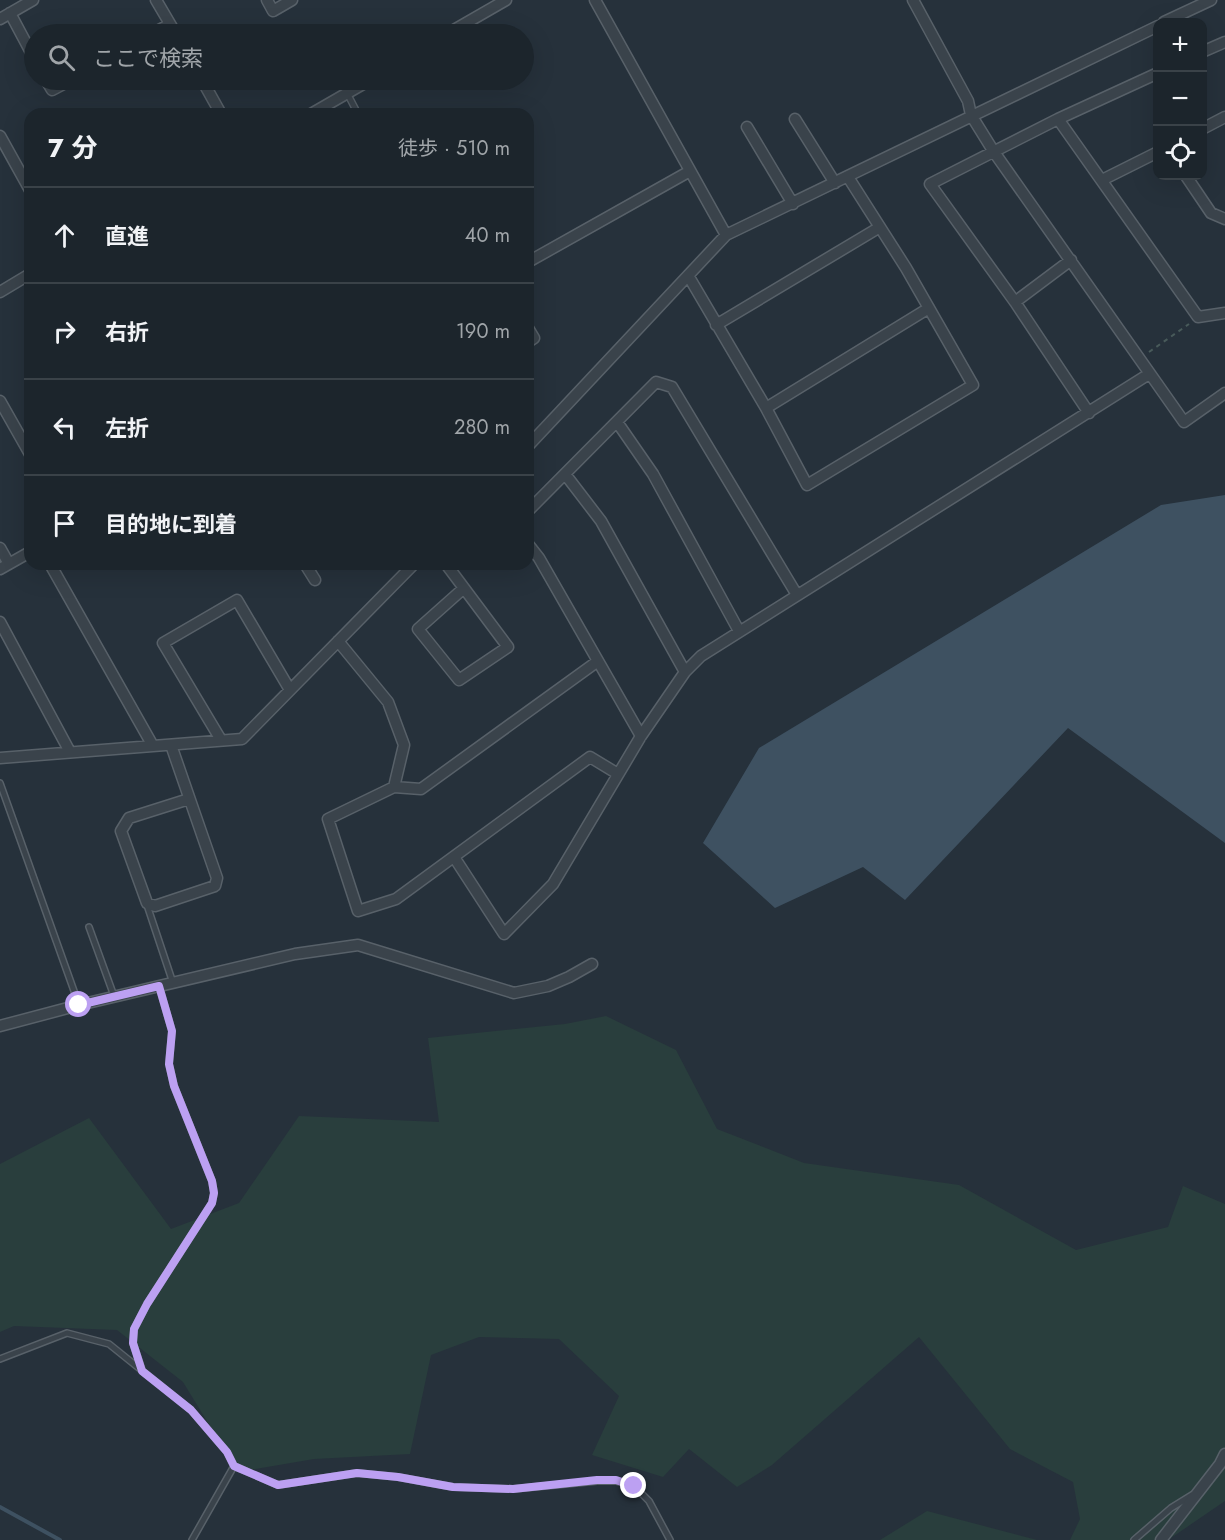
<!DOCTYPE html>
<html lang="ja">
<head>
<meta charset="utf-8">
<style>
	body { margin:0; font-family:Jost,"Noto Sans JP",sans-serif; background:#293138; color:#f1f3f6 }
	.controls { position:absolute; right:18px; top:18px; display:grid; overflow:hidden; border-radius:12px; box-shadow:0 6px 24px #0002 }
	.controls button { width:54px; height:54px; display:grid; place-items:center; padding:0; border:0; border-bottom:2px solid #3a4248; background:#1c252c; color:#f1f3f6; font:30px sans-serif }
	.stop { position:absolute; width:18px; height:18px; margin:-14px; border:4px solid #bca0f2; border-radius:50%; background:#fff }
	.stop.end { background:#bca0f2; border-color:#fff; box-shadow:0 2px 6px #0008 }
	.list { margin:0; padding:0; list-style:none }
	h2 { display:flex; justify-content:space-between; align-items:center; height:78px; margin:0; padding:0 24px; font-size:26px }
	h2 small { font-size:20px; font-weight:400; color:#a0a5a9 }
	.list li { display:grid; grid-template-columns:39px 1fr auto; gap:18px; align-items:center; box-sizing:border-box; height:96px; padding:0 24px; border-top:2px solid #3a4248 }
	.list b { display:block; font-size:22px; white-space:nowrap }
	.list em { font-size:20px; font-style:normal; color:#a0a5a9 }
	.icon { flex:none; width:33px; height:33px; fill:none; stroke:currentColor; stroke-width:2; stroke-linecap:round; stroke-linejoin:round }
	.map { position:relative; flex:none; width:1225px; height:1540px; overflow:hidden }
	.search { position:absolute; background:#1c252c; box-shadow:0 6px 24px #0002; left:24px; top:24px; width:510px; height:66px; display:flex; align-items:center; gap:15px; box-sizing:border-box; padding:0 21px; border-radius:33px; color:#a0a5a9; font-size:22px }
	.panel { position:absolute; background:#1c252c; box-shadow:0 6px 24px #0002; left:24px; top:108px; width:510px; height:462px; border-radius:18px }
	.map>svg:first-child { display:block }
</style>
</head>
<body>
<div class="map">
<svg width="1225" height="1540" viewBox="0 0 1225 1540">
	<rect width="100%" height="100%" fill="#26313b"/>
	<path fill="#293e3d" d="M 606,1016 L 676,1050 L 717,1129 L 804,1163 L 959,1185 L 1076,1250 L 1168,1227 L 1183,1186 L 1225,1204 L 1225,1501 L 1168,1540 L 1070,1540 L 1080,1519 L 1073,1482 L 1010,1449 L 919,1337 L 772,1465 L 737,1487 L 689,1449 L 663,1477 L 592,1455 L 619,1396 L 559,1339 L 479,1337 L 431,1355 L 410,1454 L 314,1459 L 238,1472 L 183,1382 L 117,1330 L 14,1326 L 0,1332 L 0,1164 L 89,1118 L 171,1229 L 239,1203 L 299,1116 L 439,1122 L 428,1038 L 565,1024 Z
		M 927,1511 L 1037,1540 L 880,1540 Z"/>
	<path fill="#3e5161" d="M 1225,495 L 1225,843 L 1068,728 L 905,900 L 863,867 L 775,908 L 703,843 L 759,748 L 1161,505 Z"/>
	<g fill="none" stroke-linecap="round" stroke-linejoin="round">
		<path stroke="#3e5161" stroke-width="4" d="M 0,1507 L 60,1540"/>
		<g stroke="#586169" stroke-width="8">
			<path id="lane" d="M 347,93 L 358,114
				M 0,783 L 79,1005
				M 147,905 L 173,983
				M 89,927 L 114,996
				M 0,1359 L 67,1333 L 109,1344 L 191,1410 L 227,1452 L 234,1466 L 278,1485 L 357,1473 L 398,1477 L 453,1487 L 513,1489 L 597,1481 L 616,1481 L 634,1486 L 649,1501 L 670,1540
				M 142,1370 L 133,1343 L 134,1329 L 147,1304 L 212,1203 L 214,1193 L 212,1181 L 174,1086 L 169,1064 L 172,1031 L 159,986
				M 192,1540 L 234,1466
				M 1134,1540 L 1171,1508 L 1192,1495"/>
		</g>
		<g stroke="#586169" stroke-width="13">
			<path id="street" d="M 156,0 L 176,34
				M 267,0 L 273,11 L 292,0
				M 595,0 L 726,235
				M 913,0 L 968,101 L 971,115 L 994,152 L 1184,422 L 1225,393
				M 10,13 L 34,58
				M 0,19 L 33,0
				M 1164,22 L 1211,0
				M 152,34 L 170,24
				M 447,34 L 506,0
				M 1202,52 L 1225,42
				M 46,80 L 52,90 L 71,80
				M 202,80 L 221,114
				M 311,114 L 370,80
				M 795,119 L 835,183
				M 1058,119 L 1198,317 L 1225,313
				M 747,127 L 793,204
				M 1202,129 L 1225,117
				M 0,136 L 30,190
				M 1186,176 L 1211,213 L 1225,219
				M 1102,180 L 1158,152
				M 528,262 L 690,171
				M 689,277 L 766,408 L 807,485 L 973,385 L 906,268 L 848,177
				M 0,292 L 30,274
				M 1015,302 L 1071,260
				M 716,325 L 880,227
				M 528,328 L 534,338 L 528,342
				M 0,401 L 30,454
				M 766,408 L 929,308
				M 1089,413 L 1015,302 L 930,184 L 1058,119 L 1158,73
				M 617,422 L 653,474 L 739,631
				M 528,446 L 726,235 L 1158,26
				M 565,474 L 601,521 L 685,672
				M 528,511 L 656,382 L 672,387 L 797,595
				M 528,544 L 539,558 L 641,736
				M 0,548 L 9,564
				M 50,564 L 153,746
				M 305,564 L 315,580
				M 446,564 L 508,647 L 459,680 L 418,629 L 464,588
				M 0,569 L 30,552
				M 0,622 L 70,752
				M 338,641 L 388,702 L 404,745 L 394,787
				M 598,661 L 421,789 L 394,787 L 328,819 L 358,911 L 396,899 L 590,757 L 618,774
				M 221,740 L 163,643 L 237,600 L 290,690
				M 171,745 L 217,878 L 215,886 L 155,906 L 147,903 L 121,831 L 129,818 L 189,799
				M 0,758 L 242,739 L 414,564
				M 454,857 L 504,934 L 553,884 L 641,736 L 685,672 L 701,656 L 1149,374
				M 0,1026 L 79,1005 L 295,954 L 358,945 L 514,993 L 548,986 L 569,977 L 592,964
				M 1161,1540 L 1220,1464 L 1225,1454"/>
		</g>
		<path stroke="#485a5a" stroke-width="2" stroke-dasharray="4.5 4.5" stroke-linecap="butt" d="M 1149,352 L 1189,324"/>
		<use href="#lane" stroke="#3a434b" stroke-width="5"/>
		<use href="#street" stroke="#3a434b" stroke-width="10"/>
	</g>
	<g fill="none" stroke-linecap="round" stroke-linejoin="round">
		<path stroke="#bca0f2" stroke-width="8" d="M 79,1005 L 159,986 L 172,1031 L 169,1064 L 174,1086 L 212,1181 L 214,1193 L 212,1203 L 147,1304 L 134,1329 L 133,1343 L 142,1371 L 191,1410 L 227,1452 L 234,1466 L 278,1485 L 357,1473 L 398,1477 L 453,1487 L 513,1489 L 597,1480 L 616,1480 L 634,1486"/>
	</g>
</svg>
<div class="controls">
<button>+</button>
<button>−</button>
<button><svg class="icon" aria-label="locate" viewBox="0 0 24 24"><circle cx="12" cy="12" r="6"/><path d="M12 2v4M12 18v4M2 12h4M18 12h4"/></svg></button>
</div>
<div class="stop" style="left:79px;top:1005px"></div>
<div class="stop end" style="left:634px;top:1486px"></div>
<div class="search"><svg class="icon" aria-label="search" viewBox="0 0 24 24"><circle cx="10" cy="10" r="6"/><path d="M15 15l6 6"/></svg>ここで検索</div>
<section class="panel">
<h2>7 分<small>徒歩 · 510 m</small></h2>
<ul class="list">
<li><svg class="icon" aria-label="ahead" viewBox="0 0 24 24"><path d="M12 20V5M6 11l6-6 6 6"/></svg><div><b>直進</b></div><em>40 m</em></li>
<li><svg class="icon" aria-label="right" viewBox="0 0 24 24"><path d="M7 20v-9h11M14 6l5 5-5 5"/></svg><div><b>右折</b></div><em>190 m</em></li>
<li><svg class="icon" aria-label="left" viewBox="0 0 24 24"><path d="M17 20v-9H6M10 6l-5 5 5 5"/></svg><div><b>左折</b></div><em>280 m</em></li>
<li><svg class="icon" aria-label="arrive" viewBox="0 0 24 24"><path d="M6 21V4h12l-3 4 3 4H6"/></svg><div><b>目的地に到着</b></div></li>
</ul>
</section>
</div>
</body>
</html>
